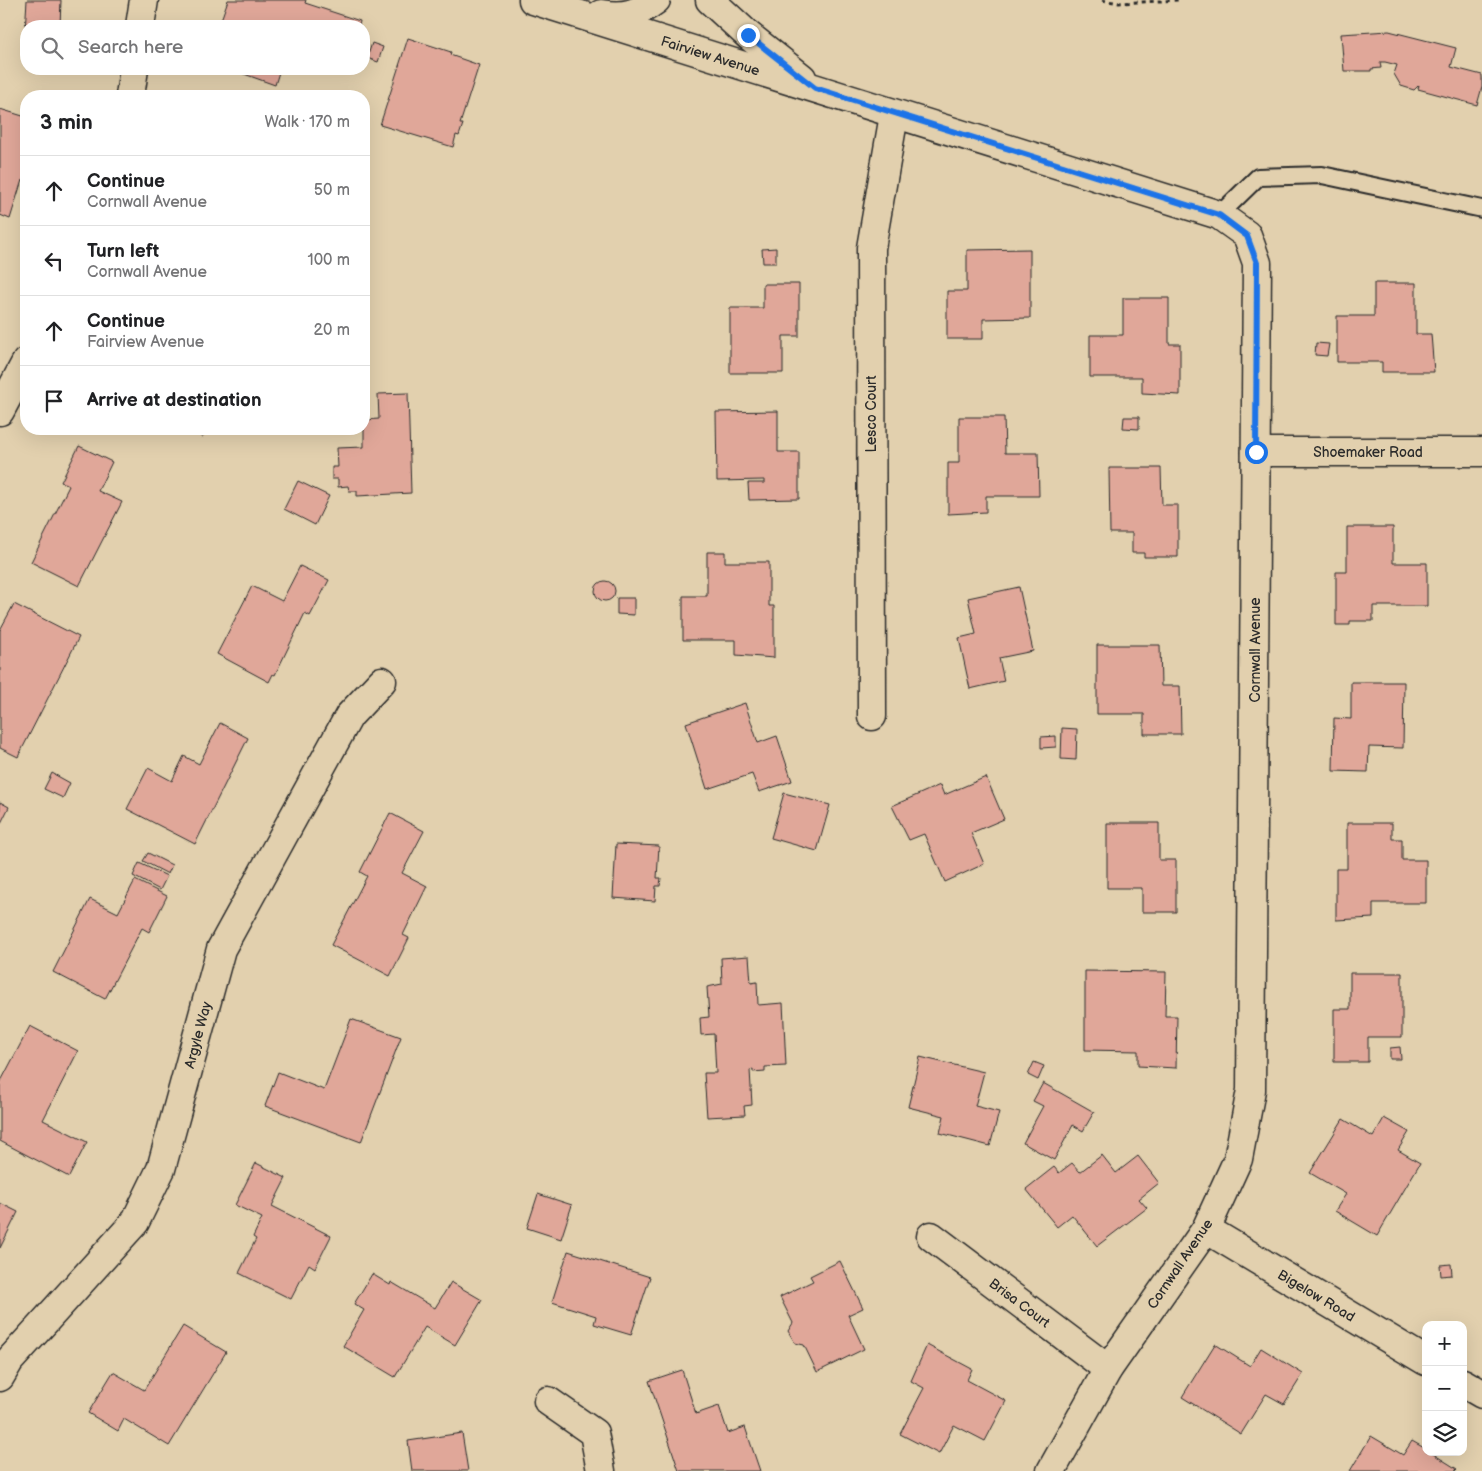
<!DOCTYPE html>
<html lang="en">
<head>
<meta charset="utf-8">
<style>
	body { margin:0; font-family:"Balsamiq Sans",sans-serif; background:#f2f2f2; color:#202124 }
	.controls { position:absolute; right:15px; bottom:15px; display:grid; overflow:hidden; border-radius:10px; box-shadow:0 5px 20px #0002 }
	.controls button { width:45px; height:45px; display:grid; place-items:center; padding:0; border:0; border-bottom:1px solid #e0e0e0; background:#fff; color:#202124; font:25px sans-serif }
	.stop { position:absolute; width:15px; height:15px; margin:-11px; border:4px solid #1a73e8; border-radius:50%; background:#fff }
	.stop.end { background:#1a73e8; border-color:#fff; box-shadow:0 1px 5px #0008 }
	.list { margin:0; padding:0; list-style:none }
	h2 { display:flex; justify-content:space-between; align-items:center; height:65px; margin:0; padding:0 20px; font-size:21px }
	h2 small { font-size:16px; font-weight:400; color:#757577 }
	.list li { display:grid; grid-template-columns:32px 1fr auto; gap:15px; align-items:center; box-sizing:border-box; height:70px; padding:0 20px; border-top:1px solid #e0e0e0 }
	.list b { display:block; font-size:19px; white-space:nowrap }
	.list p { margin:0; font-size:16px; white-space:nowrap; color:#757577 }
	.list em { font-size:16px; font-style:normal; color:#757577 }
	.icon { flex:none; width:28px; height:28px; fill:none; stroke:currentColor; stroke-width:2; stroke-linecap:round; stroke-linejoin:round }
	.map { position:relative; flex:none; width:1482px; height:1471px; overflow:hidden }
	.search { position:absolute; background:#fff; box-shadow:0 5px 20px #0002; left:20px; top:20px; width:350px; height:55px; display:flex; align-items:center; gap:12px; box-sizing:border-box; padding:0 18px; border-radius:20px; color:#757577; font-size:19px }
	.panel { position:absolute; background:#fff; box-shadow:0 5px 20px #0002; left:20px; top:90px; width:350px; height:345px; border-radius:20px }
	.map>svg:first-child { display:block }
</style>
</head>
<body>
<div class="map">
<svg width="1482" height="1471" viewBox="0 0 1482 1471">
	<rect width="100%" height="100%" fill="#e2d0ae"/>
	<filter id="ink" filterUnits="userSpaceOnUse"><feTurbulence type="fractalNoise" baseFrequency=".02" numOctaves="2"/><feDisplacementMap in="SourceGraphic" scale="10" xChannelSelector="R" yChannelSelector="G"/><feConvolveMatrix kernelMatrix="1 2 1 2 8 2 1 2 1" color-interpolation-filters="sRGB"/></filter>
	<g filter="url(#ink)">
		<path fill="#e0a799" stroke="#2b2b2b" d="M 27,0 L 61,0 L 60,26 L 26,26 L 26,62 L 23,62 Z
			M 228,0 L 306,0 L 305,3 L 360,21 L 359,26 L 241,26 L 221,20 Z
			M 1389,31 L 1456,48 L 1451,67 L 1482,75 L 1482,87 L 1477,105 L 1418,89 L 1419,85 L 1414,90 L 1401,86 L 1394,74 L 1397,65 L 1385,62 L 1380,62 L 1381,68 L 1371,69 L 1371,71 L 1344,71 L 1341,34 Z
			M 408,38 L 451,52 L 450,55 L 479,65 L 460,124 L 463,124 L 459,136 L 456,135 L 453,147 L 380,125 Z
			M 372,43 L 383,47 L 378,62 L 367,58 Z
			M 230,69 L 280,69 L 275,85 Z
			M 0,109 L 26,117 L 26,182 L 22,180 L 10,219 L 0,215 Z
			M 776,248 L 776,263 L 763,263 L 762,249 Z
			M 1030,249 L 1030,318 L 983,319 L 983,339 L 947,339 L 947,291 L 967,291 L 967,250 Z
			M 1374,283 L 1416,283 L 1416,334 L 1431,334 L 1434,372 L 1382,372 L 1382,362 L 1337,362 L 1337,316 L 1374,316 Z
			M 763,284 L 799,284 L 799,336 L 783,336 L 783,373 L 730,373 L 730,308 L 763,308 Z
			M 1123,298 L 1169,298 L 1169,344 L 1180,344 L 1180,395 L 1142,393 L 1142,377 L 1090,377 L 1090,335 L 1123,335 Z
			M 1316,343 L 1329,344 L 1327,356 L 1315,355 Z
			M 408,393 L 411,493 L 357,496 L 357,491 L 349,491 L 348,486 L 338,487 L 338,479 L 332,479 L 332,467 L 338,467 L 337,448 L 364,447 L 364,420 L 379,419 L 378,394 Z
			M 778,411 L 778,452 L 799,452 L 799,499 L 749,500 L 748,483 L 764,483 L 764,480 L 717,481 L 716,412 Z
			M 959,417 L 1004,417 L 1005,453 L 1038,453 L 1039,496 L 986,496 L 986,512 L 948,514 L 948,463 L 959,463 Z
			M 1124,417 L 1139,417 L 1139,429 L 1123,428 Z
			M 185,429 L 206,429 L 203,437 Z
			M 79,446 L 112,462 L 98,491 L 122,502 L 79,586 L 31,562 L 69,486 L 61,482 Z
			M 1109,468 L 1161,468 L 1162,505 L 1178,505 L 1178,557 L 1144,557 L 1144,553 L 1132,553 L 1132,533 L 1110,533 Z
			M 298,481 L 329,496 L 315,525 L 284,509 Z
			M 1347,527 L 1393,527 L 1393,563 L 1427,563 L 1427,606 L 1373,606 L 1373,621 L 1350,621 L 1350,625 L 1336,625 L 1336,572 L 1347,572 Z
			M 707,552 L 725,552 L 725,562 L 769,562 L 769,606 L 774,606 L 774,658 L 736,655 L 736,640 L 683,640 L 683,596 L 707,596 Z
			M 300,566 L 329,580 L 310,616 L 305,613 L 275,675 L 273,674 L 269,682 L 217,654 L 252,586 L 282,601 Z
			M595 591a10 10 0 1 1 20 0a10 10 0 1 1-20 0Z
			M 1019,587 L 1033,651 L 999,658 L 1004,681 L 970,689 L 959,638 L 976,634 L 968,598 Z
			M 617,598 L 634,598 L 634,615 L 617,614 Z
			M 14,604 L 79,637 L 18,757 L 0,748 L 0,630 Z
			M 1097,645 L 1160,645 L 1161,686 L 1180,686 L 1181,734 L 1144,734 L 1144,714 L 1097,714 Z
			M 1351,682 L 1404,682 L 1403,748 L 1369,747 L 1368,772 L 1333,771 L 1334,718 L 1351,719 Z
			M 745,703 L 758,743 L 777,736 L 792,781 L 759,792 L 752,774 L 707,789 L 686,723 Z
			M 220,723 L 248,738 L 195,844 L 127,809 L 148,768 L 172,781 L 184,756 L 199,764 Z
			M 1062,728 L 1077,729 L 1076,760 L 1061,759 Z
			M 1056,736 L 1056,747 L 1041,748 L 1041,737 Z
			M 52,773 L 70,783 L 63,798 L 44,789 Z
			M 986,777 L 1004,819 L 971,833 L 984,864 L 945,882 L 924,834 L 909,840 L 892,806 L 940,785 L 944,795 Z
			M 784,793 L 830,805 L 817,851 L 771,838 Z
			M 0,802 L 9,807 L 0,825 Z
			M 390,813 L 424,831 L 402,873 L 427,886 L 403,935 L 409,938 L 390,976 L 331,945 L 367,876 L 360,872 Z
			M 1107,823 L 1159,823 L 1159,860 L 1176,860 L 1176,912 L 1142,912 L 1142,888 L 1107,888 Z
			M 1347,823 L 1392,823 L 1392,839 L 1402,839 L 1402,860 L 1426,860 L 1426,903 L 1373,903 L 1373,918 L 1336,920 L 1336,869 L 1347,869 Z
			M 616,844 L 659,846 L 657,878 L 661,878 L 660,886 L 656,886 L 655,901 L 613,898 Z
			M 148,853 L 172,865 L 168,874 L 143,861 Z
			M 139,863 L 167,876 L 160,890 L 133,876 Z
			M 135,880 L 167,896 L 149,932 L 142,928 L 105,999 L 53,972 L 90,899 L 118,913 Z
			M 749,956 L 751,983 L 757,982 L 758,1005 L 783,1003 L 786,1066 L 765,1067 L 765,1071 L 753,1072 L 753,1069 L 750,1070 L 752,1105 L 744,1106 L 745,1115 L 707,1117 L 704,1073 L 716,1073 L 714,1034 L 701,1035 L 700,1018 L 709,1017 L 707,987 L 722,984 L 721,958 Z
			M 1085,971 L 1166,972 L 1165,1016 L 1177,1016 L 1176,1068 L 1138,1066 L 1138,1051 L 1085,1050 Z
			M 1350,973 L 1402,973 L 1402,1037 L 1368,1037 L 1368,1062 L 1334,1062 L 1334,1009 L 1350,1009 Z
			M 351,1019 L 401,1037 L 361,1142 L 265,1106 L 278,1072 L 324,1090 Z
			M 30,1026 L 78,1051 L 43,1120 L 87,1142 L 69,1177 L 0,1141 L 0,1083 Z
			M 1400,1047 L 1401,1059 L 1390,1059 L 1390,1048 Z
			M 920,1057 L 984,1072 L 975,1106 L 999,1112 L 990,1146 L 940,1133 L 944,1116 L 908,1107 Z
			M 1034,1062 L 1044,1066 L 1038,1080 L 1028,1075 Z
			M 1043,1083 L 1094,1112 L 1083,1131 L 1073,1125 L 1054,1160 L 1023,1143 L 1043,1106 L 1033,1101 Z
			M 1384,1118 L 1409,1132 L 1398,1150 L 1420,1163 L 1377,1236 L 1335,1211 L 1346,1194 L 1310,1173 L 1343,1119 L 1373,1137 Z
			M 1102,1155 L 1116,1173 L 1138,1156 L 1159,1183 L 1139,1199 L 1147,1208 L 1097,1246 L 1072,1215 L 1057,1227 L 1026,1189 L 1054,1167 L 1059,1173 L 1072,1163 L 1080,1172 Z
			M 256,1163 L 286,1178 L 272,1206 L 331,1236 L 315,1268 L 309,1264 L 291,1299 L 239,1273 L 256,1239 L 253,1237 L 262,1218 L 235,1205 Z
			M 538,1194 L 572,1205 L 561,1239 L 527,1228 Z
			M 0,1203 L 18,1212 L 0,1248 Z
			M 568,1251 L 650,1277 L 631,1335 L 594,1324 L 596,1316 L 552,1302 Z
			M 840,1261 L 863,1308 L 848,1315 L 864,1349 L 817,1372 L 804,1345 L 795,1343 L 788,1331 L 793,1323 L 780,1297 L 813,1281 L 810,1276 Z
			M 1451,1264 L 1452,1275 L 1441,1276 L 1440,1265 Z
			M 372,1274 L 390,1285 L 391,1282 L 435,1308 L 451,1282 L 482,1300 L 455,1345 L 425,1327 L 395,1377 L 343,1346 L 364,1310 L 354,1304 Z
			M 183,1326 L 226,1352 L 169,1446 L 124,1419 L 118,1431 L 88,1413 L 113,1372 L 144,1390 Z
			M 1215,1344 L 1250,1366 L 1261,1348 L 1303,1374 L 1284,1404 L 1266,1394 L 1241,1434 L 1182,1397 Z
			M 927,1345 L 972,1369 L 967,1380 L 1006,1401 L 985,1441 L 954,1425 L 939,1454 L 900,1434 L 924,1388 L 911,1381 Z
			M 682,1370 L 696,1414 L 719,1406 L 728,1433 L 745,1427 L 760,1471 L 679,1471 L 649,1381 Z
			M 462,1433 L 468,1471 L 412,1471 L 408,1441 Z
			M 1371,1436 L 1403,1455 L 1412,1441 L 1426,1449 L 1426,1452 L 1430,1452 L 1457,1469 L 1455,1471 L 1350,1471 Z"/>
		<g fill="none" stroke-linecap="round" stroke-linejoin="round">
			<g stroke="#2b2b2b" stroke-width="20">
				<path id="lane" d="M 1219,215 L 1258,177 L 1322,175 L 1482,209"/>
			</g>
			<g stroke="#2b2b2b" stroke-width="31">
				<g id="street">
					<path id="s1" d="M 533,0 L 1219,215 L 1247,235 L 1257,263 L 1251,1090 L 1238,1159 L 1206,1229 L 1108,1369 L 1051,1471"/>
					<path d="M 710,0 L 748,35 L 802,78"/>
					<path d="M 601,14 C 625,18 637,14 656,0"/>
					<path d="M 140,26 L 144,0"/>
					<path d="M 130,96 L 134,69"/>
					<path d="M 0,411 L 26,362"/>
					<path id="s2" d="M 1256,452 L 1482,452"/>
					<path d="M 872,716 L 871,248 L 894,115"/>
					<path id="s3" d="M 1206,1229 L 1426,1361"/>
					<path id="s4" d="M 931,1236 L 1108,1369"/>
					<path id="s5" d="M 0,1377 L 10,1360 L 135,1222 L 161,1169 L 221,949 L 349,716 L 382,681"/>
					<path d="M 1463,1383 L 1482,1394"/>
					<path d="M 548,1401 L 594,1433 L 601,1471"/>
				</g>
			</g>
			<path stroke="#2b2b2b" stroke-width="3" stroke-dasharray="4 4" stroke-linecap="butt" d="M 1102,0 L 1119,3 L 1180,0"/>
			<use href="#lane" stroke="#e2d0ae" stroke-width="16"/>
			<use href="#street" stroke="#e2d0ae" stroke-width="28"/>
		</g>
	</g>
	<g fill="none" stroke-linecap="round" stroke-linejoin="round" filter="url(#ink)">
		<path stroke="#1a73e8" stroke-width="6" d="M 748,35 L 815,88 L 1219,215 L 1247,236 L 1257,263 L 1256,452"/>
	</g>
	<g text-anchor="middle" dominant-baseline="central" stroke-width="4.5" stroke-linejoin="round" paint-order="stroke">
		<g font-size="14" fill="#2b2b2b" stroke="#e2d0ae">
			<text stroke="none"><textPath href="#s1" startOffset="186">Fairview Avenue</textPath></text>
			<text transform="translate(871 414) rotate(-90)">Lesco Court</text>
			<text stroke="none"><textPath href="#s2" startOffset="112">Shoemaker Road</textPath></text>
			<text transform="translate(1255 650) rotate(-90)">Cornwall Avenue</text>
			<text stroke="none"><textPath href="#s5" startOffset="404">Argyle Way</textPath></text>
			<text transform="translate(1180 1264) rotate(-56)">Cornwall Avenue</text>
			<text stroke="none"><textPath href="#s3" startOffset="129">Bigelow Road</textPath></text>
			<text stroke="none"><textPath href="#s4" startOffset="111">Brisa Court</textPath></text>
		</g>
	</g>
</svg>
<div class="controls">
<button>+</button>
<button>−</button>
<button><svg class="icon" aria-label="layers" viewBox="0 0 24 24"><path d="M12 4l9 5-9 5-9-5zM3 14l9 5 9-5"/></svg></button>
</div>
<div class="stop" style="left:1256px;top:452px"></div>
<div class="stop end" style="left:748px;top:35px"></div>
<div class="search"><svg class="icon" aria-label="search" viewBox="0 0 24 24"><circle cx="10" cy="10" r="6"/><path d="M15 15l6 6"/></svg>Search here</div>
<section class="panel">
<h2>3 min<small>Walk · 170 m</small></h2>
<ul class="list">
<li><svg class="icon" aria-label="ahead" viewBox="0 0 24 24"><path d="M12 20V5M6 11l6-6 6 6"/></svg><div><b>Continue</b><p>Cornwall Avenue</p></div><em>50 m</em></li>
<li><svg class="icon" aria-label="left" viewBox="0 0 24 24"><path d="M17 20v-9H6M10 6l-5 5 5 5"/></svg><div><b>Turn left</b><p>Cornwall Avenue</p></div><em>100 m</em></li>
<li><svg class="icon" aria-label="ahead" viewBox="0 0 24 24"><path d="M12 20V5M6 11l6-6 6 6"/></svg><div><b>Continue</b><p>Fairview Avenue</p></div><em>20 m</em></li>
<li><svg class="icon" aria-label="arrive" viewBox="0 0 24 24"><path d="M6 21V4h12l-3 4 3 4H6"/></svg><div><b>Arrive at destination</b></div></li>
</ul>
</section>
</div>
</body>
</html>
